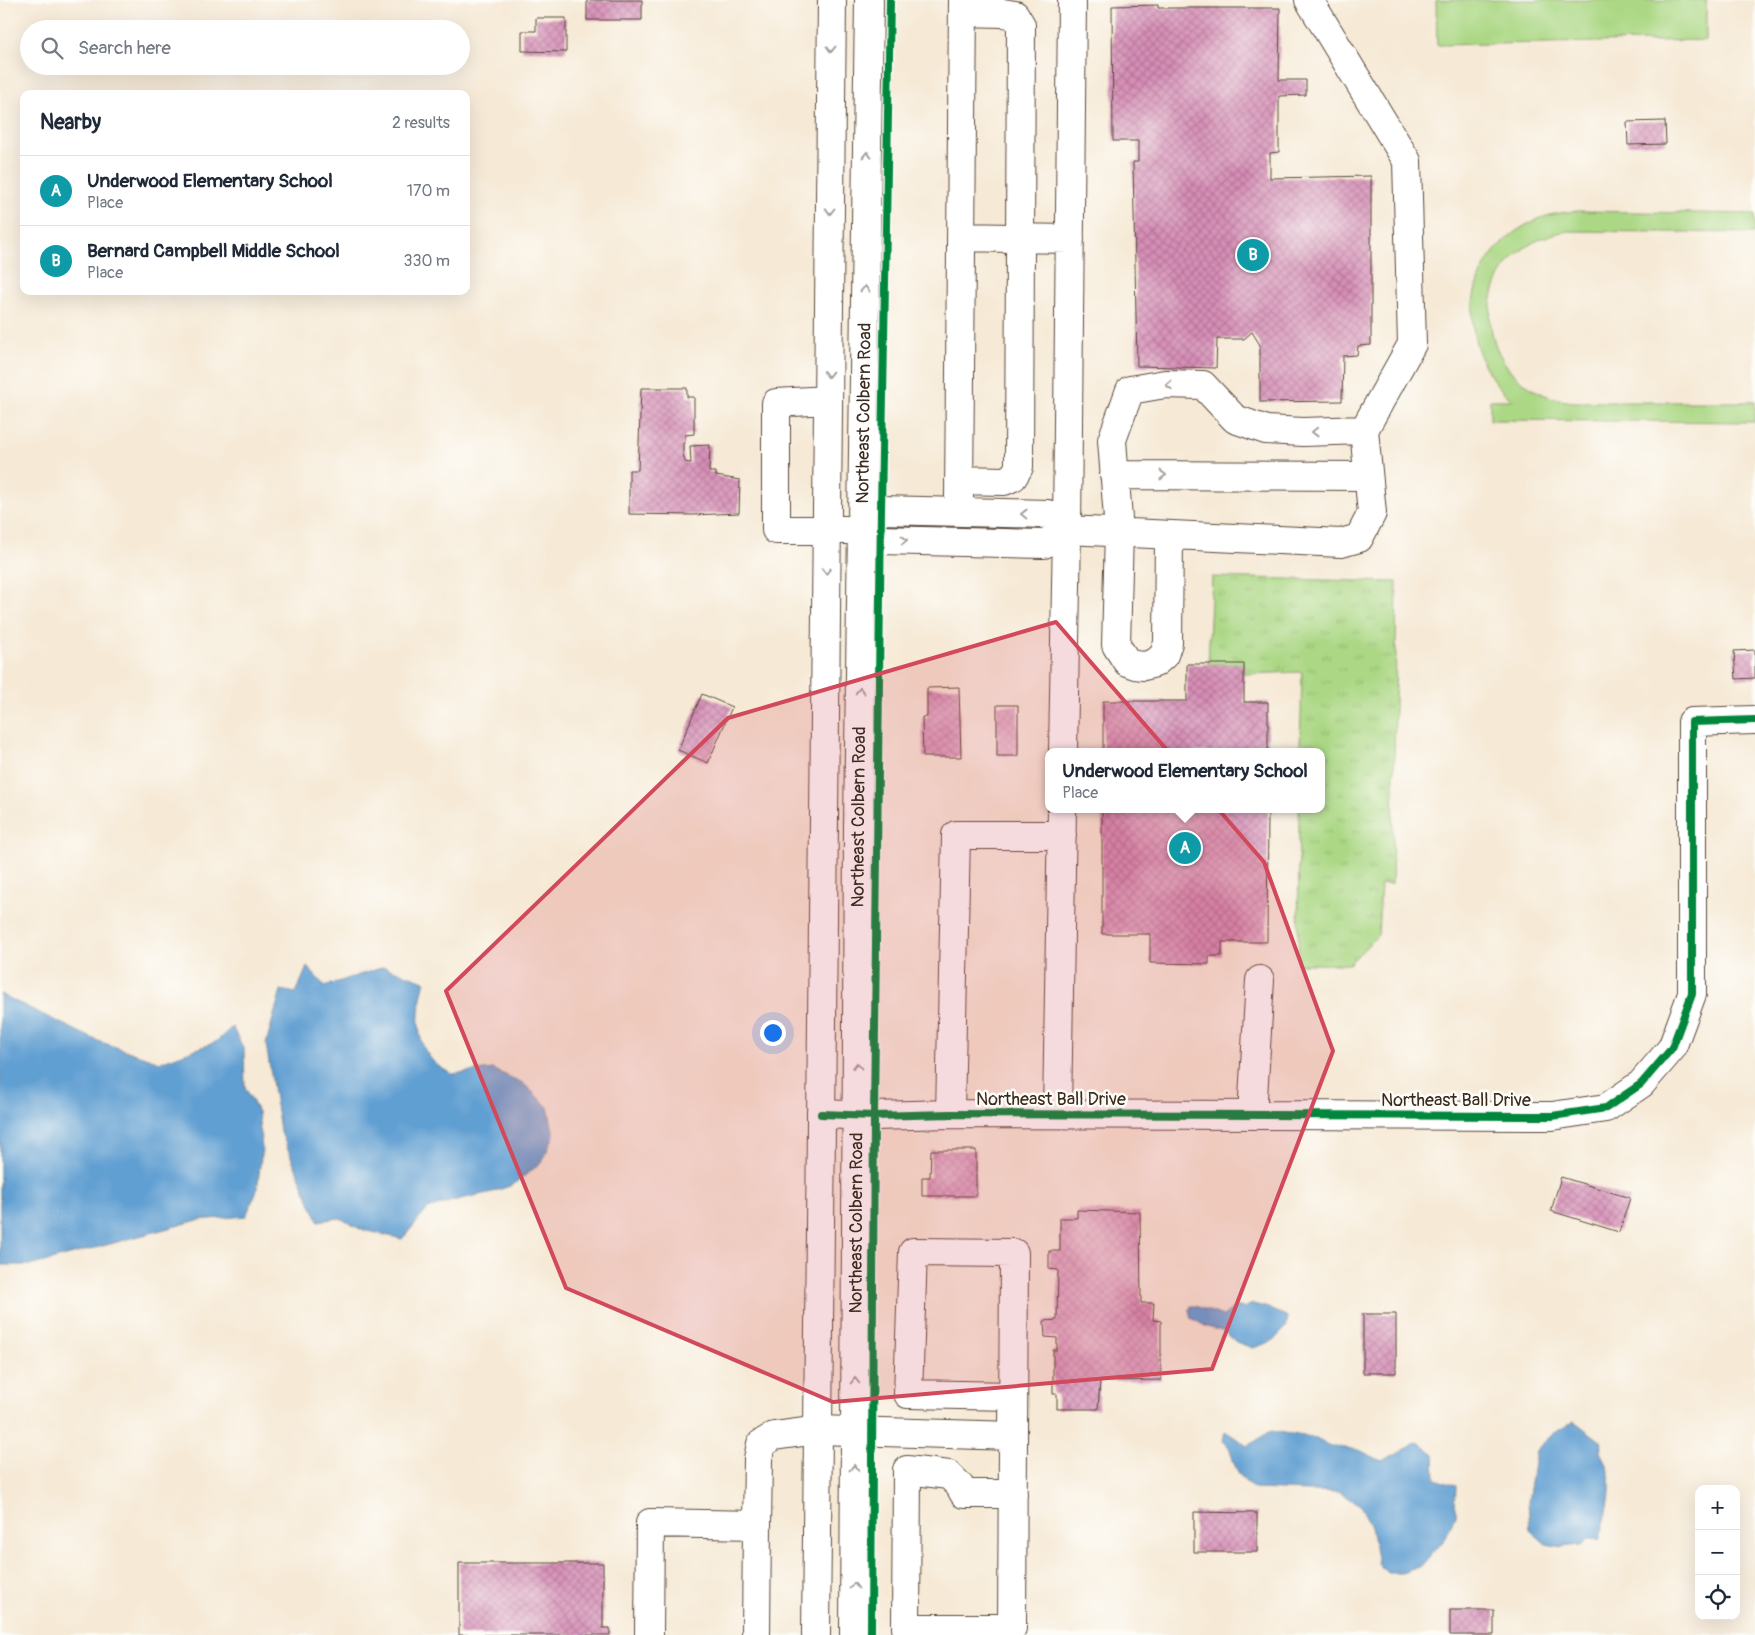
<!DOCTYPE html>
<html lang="en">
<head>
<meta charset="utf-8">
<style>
	body { margin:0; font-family:Pangolin,sans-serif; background:#f2f2f3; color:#1f2937 }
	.controls { position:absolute; right:15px; bottom:15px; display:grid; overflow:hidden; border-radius:10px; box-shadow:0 5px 20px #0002 }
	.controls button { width:45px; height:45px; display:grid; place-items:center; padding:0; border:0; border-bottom:1px solid #e0e1e3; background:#fff; color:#1f2937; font:25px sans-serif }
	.you { position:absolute; left:772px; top:1032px; width:18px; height:18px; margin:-12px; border:4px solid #fff; border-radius:50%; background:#1a73e8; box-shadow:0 0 0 8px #1a73e833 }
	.badge { display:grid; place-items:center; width:32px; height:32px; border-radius:50%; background:#ea580c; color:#fff; font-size:16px; font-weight:700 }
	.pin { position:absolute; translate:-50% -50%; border:2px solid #fff; box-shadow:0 1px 5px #0006 }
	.popup { position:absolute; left:1045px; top:748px; width:280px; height:65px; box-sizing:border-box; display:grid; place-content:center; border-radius:10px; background:#fff; filter:drop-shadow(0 1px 4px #0005); font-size:16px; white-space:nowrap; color:#747a83 }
	.popup b { font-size:19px; color:#1f2937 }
	.popup::after { content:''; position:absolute; left:50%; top:100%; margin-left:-10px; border:10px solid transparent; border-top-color:#fff }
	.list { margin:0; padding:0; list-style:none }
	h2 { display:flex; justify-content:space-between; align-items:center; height:65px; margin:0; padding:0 20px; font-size:21px }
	h2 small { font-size:16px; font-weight:400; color:#747a83 }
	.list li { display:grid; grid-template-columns:32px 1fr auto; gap:15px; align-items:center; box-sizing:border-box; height:70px; padding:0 20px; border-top:1px solid #e0e1e3 }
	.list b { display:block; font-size:19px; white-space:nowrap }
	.list p { margin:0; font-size:16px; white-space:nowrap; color:#747a83 }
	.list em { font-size:16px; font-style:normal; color:#747a83 }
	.icon { flex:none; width:28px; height:28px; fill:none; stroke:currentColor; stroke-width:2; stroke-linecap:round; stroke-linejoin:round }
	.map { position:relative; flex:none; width:1755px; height:1635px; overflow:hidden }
	.search { position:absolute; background:#fff; box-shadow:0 5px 20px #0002; left:20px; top:20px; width:450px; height:55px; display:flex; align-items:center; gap:12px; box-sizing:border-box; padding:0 18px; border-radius:28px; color:#747a83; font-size:19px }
	.panel { position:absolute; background:#fff; box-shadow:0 5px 20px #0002; left:20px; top:90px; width:450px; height:205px; border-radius:10px }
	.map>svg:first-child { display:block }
</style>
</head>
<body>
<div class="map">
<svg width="1755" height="1635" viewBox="0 0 1755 1635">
	<defs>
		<pattern id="park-tufts" width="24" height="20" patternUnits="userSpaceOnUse" patternTransform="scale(1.25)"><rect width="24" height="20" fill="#acd885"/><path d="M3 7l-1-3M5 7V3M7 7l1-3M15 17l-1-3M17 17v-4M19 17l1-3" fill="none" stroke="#95ba72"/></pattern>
		<pattern id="building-cross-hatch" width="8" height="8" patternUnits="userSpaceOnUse" patternTransform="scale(1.25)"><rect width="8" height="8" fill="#d78eb7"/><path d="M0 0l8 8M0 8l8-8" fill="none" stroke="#b07494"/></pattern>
	</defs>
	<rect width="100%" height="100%" fill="#fdfcf7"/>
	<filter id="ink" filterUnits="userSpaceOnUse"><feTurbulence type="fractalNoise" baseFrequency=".02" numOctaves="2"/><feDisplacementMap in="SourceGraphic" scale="10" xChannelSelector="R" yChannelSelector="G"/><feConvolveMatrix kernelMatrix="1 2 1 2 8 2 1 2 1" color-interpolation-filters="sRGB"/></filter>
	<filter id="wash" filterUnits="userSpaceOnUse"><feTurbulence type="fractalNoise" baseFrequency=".0096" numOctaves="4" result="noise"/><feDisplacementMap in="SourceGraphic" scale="20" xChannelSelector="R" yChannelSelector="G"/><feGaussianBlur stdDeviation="1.12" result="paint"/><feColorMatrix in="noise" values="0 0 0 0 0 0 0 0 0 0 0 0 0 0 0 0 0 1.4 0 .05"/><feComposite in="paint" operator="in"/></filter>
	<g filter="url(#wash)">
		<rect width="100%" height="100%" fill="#f6e9d5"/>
		<path fill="url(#park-tufts)" stroke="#748152" d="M 1212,577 L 1397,582 L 1392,884 L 1381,884 L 1378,935 L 1349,964 L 1298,964 L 1299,809 L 1321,809 L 1321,752 L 1300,752 L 1302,672 L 1244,674 L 1244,664 L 1208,664 Z"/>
		<path fill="#acd885" stroke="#748152" d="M 1436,0 L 1706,0 L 1706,40 L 1437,45 Z
			M 1580,211 L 1755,214 L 1755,233 L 1568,231 C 1462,247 1465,389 1573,402 L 1755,402 L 1755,422 L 1490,420 L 1490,400 L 1512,400 C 1453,349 1460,256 1532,222 C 1547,214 1563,212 1580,211 Z"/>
		<path fill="#609fd2" stroke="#4e6478" d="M 307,967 L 325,986 L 384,967 L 425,981 C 418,1007 412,1043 436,1064 C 440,1068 447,1071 452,1074 L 492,1069 L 523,1083 L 548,1107 L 554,1135 L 542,1162 L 513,1185 L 492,1192 L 456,1200 L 428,1209 L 402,1239 L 360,1229 L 340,1218 L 318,1221 L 280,1130 L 266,1044 L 281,990 L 296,993 Z
			M 0,994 L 98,1041 L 160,1062 L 216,1042 L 232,1027 L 244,1049 L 245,1087 L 258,1112 L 262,1149 L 257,1190 L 246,1216 L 198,1220 L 33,1265 L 0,1265 Z
			M 1253,1304 L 1268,1308 L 1288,1317 L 1286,1328 L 1273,1341 L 1253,1348 L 1236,1342 L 1225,1332 L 1207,1327 L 1191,1318 L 1189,1310 L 1191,1306 L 1196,1306 L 1223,1316 L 1236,1306 L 1243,1308 Z
			M 1574,1421 L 1602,1442 L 1600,1452 C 1602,1456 1605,1461 1607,1466 C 1615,1489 1606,1518 1599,1540 L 1588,1539 L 1581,1545 L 1561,1547 L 1546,1544 L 1530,1530 L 1528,1502 L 1536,1450 L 1553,1434 Z
			M 1225,1431 L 1248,1446 L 1271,1431 L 1312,1437 L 1330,1446 L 1359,1450 L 1382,1461 L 1418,1442 L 1434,1454 L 1435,1479 L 1456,1486 L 1455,1516 L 1445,1539 L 1422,1566 L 1402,1573 L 1387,1573 L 1378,1563 L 1371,1527 L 1360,1505 L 1339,1492 L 1254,1489 C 1244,1482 1238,1474 1234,1463 C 1230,1452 1232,1448 1223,1441 Z"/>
		<g id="blocks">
			<path fill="url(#building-cross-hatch)" d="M 587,0 L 642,0 L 642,20 L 587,20 Z
				M 1158,5 L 1158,8 L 1280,8 L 1279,80 L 1306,80 L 1306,95 L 1279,96 L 1279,152 L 1270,153 L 1270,178 L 1371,176 L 1371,345 L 1358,346 L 1357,355 L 1343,356 L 1342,401 L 1260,402 L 1260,345 L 1252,332 L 1244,339 L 1217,339 L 1216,368 L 1137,366 L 1133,162 L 1138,162 L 1138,141 L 1113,141 L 1112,6 Z
				M 536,18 L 566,18 L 566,52 L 522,51 L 522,31 L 536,31 Z
				M 1665,121 L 1666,144 L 1628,145 L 1627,122 Z
				M 641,388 L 687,388 L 687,397 L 694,397 L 694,434 L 685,435 L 685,441 L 683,444 L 683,454 L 685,462 L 691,463 L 690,446 L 710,445 L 709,472 L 716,472 L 716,476 L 740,480 L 739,513 L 693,515 L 629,514 L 629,470 L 638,470 Z
				M 1755,650 L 1755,678 L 1736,679 L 1734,651 Z
				M 1187,664 L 1244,664 L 1244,702 L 1268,702 L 1268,752 L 1088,752 L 1088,750 L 1103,750 L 1103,701 L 1187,701 Z
				M 959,687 L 961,757 L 923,757 L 922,717 L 927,717 L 927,688 Z
				M 702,694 L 732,707 L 708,763 L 678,750 Z
				M 997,705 L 1018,705 L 1018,756 L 997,756 Z
				M 1102,809 L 1268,809 L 1267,942 L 1222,942 L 1222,956 L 1209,956 L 1209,964 L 1150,963 L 1150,934 L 1102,934 Z
				M 931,1150 L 976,1150 L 976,1196 L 922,1196 L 922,1177 L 930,1177 Z
				M 1561,1177 L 1630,1198 L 1619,1232 L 1551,1211 Z
				M 1077,1210 L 1140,1212 L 1141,1303 L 1154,1303 L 1153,1320 L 1161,1321 L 1161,1380 L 1100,1381 L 1098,1409 L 1057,1409 L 1057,1394 L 1053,1394 L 1053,1350 L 1057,1350 L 1057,1338 L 1045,1337 L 1044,1321 L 1057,1320 L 1058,1270 L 1049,1269 L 1049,1251 L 1060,1251 L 1060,1218 L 1077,1218 Z
				M 1363,1314 L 1396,1314 L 1396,1373 L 1363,1373 Z
				M 1194,1512 L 1257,1513 L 1257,1552 L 1194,1552 Z
				M 459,1563 L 603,1563 L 603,1628 L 610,1628 L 610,1635 L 459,1635 Z
				M 1450,1610 L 1494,1610 L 1494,1635 L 1450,1635 Z"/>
		</g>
	</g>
	<g filter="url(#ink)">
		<use href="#blocks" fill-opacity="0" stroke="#574739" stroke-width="1"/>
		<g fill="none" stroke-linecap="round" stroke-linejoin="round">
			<g stroke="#574739" stroke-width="30">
				<path id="minor" d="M 961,237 L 1070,239
					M 828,400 L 776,403 L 776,530 L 862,530
					M 1114,475 L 1368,476
					M 959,480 L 1004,481 L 1013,477 L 1019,467 L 1021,25 L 1015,15 L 1003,13 L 963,12
					M 959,498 L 963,0
					M 1067,530 L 1048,514 L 881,510 L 862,530 L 881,540 L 1044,544 L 1067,530 L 1341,543 L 1359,538 L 1372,513 L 1364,430 L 1412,344 L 1407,161 L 1309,0
					M 1169,535 L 1168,643 L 1164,655 L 1155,663 L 1144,666 L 1135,665 L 1127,662 L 1116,645 L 1119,532 L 1112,440 L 1130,390 L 1165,384 L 1203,385 L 1235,419 L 1266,430 L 1303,432 L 1364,430
					M 1063,752 L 1067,530 L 1072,0
					M 821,1114 L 874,1116 L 950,1114 L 1552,1116 L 1606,1108 L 1641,1084 L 1672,1048 L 1692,994 L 1692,722 L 1755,720
					M 950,1114 L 956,835 L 1062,835
					M 1057,1114 L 1062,809
					M 1252,1115 L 1260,980
					M 1013,1396 L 908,1394 L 913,1252 L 1014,1253 L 1012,1628 L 906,1628 L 907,1470 L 949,1475 L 959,1485 L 964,1494 L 1013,1494
					M 757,1525 L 758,1459 L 761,1444 L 774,1436 L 818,1430 L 1013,1436
					M 649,1635 L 650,1523 L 757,1525 L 756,1635"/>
			</g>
			<g stroke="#574739" stroke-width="30">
				<g id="major">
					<path d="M 816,1635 L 832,0"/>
					<path id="s1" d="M 854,1635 L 858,824 L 869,0"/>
				</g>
			</g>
			<use href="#minor" stroke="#fff" stroke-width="28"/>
			<use href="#major" stroke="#fff" stroke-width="28"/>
			<g stroke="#fdfcf7" stroke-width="11">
				<path id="cycleway" d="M 821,1114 L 874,1116 L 950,1114 L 1552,1116 L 1606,1108 L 1641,1084 L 1672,1048 L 1692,994 L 1692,722 L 1755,720
					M 871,1635 L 874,1116 L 881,510 L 890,0"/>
			</g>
			<use href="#cycleway" stroke="#00873e" stroke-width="8"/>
		</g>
		<defs><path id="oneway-chevron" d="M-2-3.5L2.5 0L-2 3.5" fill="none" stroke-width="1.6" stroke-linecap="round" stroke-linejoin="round" transform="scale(1.25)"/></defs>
		<g stroke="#a79f9a">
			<use href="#oneway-chevron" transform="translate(831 49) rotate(91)"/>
			<use href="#oneway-chevron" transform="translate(867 155) rotate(-89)"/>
			<use href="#oneway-chevron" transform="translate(830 211) rotate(91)"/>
			<use href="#oneway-chevron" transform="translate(865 289) rotate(-89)"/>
			<use href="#oneway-chevron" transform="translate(828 374) rotate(91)"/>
			<use href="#oneway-chevron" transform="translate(1169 385) rotate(178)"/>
			<use href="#oneway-chevron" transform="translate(1315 432) rotate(179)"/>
			<use href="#oneway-chevron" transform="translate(1163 475)"/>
			<use href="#oneway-chevron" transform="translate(1024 514) rotate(-179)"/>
			<use href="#oneway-chevron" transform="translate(904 540) rotate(1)"/>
			<use href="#oneway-chevron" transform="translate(826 571) rotate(91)"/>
			<use href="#oneway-chevron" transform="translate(860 691) rotate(-89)"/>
			<use href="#oneway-chevron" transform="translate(857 1066) rotate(-90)"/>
			<use href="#oneway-chevron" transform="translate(855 1381) rotate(-90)"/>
			<use href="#oneway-chevron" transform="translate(854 1468) rotate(-89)"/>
			<use href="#oneway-chevron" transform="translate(854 1586) rotate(-90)"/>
		</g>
	</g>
	<path fill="#d1495b" fill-opacity="0.2" stroke="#d1495b" stroke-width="4" stroke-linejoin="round" d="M 1056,622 L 1264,862 L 1333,1051 L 1212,1369 L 833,1402 L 566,1288 L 446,991 L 728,718 Z"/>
	<g text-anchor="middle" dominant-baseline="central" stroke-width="5" stroke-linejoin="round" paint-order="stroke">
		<g font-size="18" fill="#3b2a1e" stroke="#fdfcf7">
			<text stroke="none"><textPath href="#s1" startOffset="1222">Northeast Colbern Road</textPath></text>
			<text stroke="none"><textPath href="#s1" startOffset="818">Northeast Colbern Road</textPath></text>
			<text x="1051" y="1099">Northeast Ball Drive</text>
			<text x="1456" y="1100">Northeast Ball Drive</text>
			<text stroke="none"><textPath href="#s1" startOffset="412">Northeast Colbern Road</textPath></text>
		</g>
	</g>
</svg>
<div class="controls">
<button>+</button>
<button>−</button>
<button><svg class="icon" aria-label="locate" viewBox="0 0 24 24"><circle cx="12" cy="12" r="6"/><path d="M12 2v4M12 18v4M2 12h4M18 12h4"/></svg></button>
</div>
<div class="you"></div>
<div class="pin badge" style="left:1185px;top:848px;background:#0f9aa8">A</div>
<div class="popup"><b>Underwood Elementary School</b>Place</div>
<div class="pin badge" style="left:1253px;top:255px;background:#0f9aa8">B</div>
<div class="search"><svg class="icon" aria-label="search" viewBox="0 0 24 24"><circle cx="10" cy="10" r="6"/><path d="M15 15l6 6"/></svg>Search here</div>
<section class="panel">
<h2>Nearby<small>2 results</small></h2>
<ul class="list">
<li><span class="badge" style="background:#0f9aa8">A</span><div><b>Underwood Elementary School</b><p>Place</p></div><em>170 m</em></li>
<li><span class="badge" style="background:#0f9aa8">B</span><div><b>Bernard Campbell Middle School</b><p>Place</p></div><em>330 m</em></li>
</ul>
</section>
</div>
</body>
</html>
